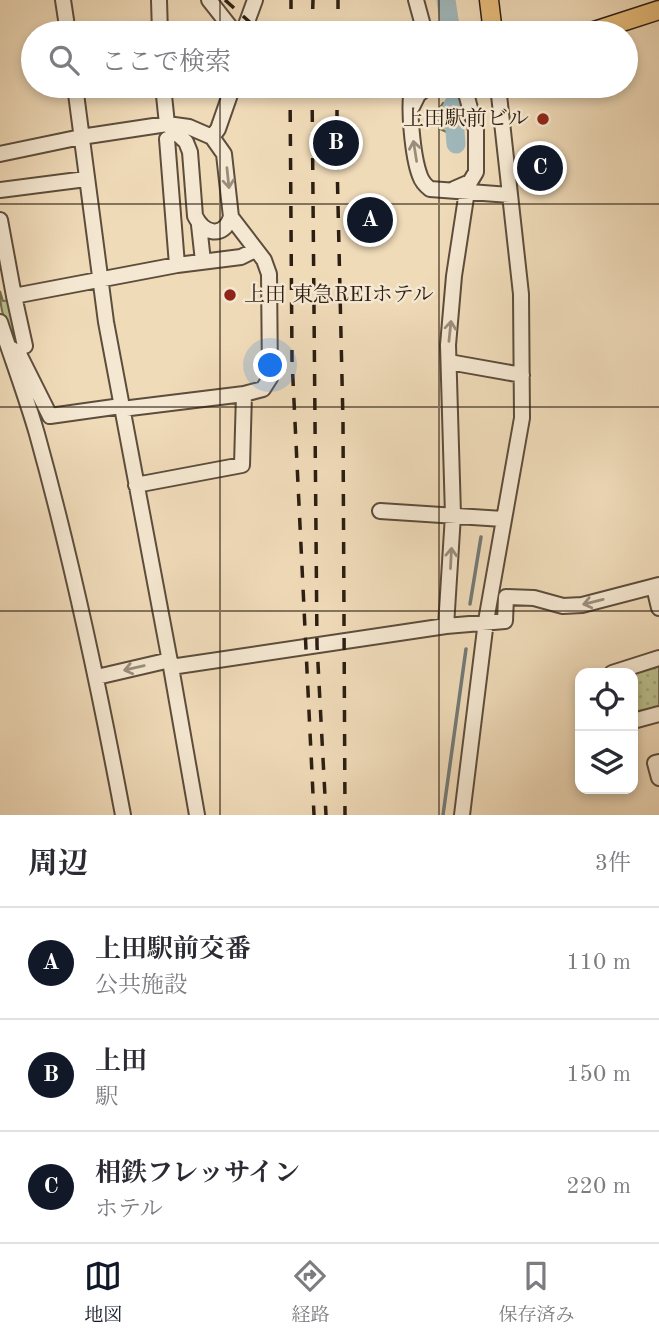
<!DOCTYPE html>
<html lang="ja">
<head>
<meta charset="utf-8">
<style>
	body { margin:0; font-family:"Old Standard TT","Noto Serif JP",serif; background:#f2f2f3; color:#2b2b33 }
	.controls { position:absolute; right:21px; bottom:21px; display:grid; overflow:hidden; border-radius:14px; box-shadow:0 4px 10px #0003 }
	.controls button { width:63px; height:63px; display:grid; place-items:center; padding:0; border:0; border-bottom:2px solid #e1e1e2; background:#fff; color:#2b2b33; font:35px sans-serif }
	.you { position:absolute; left:271px; top:366px; width:24px; height:24px; margin:-18px; border:5px solid #fff; border-radius:50%; background:#1a73e8; box-shadow:0 0 0 10px #1a73e833 }
	.badge { display:grid; place-items:center; width:46px; height:46px; border-radius:50%; background:#111827; color:#fff; font-size:23px; font-weight:700 }
	.pin { position:absolute; translate:-50% -50%; border:4px solid #fff; box-shadow:0 2px 7px #0006 }
	.list { margin:0; padding:0; list-style:none }
	h2 { display:flex; justify-content:space-between; align-items:center; height:91px; margin:0; padding:0 28px; font-size:30px }
	h2 small { font-size:23px; font-weight:400; color:#7c7c81 }
	.list li { display:grid; grid-template-columns:46px 1fr auto; gap:21px; align-items:center; box-sizing:border-box; height:112px; padding:0 28px; border-top:2px solid #e1e1e2 }
	.list b { display:block; font-size:26px; white-space:nowrap }
	.list p { margin:0; font-size:23px; white-space:nowrap; color:#7c7c81 }
	.list em { font-size:23px; font-style:normal; color:#7c7c81 }
	.icon { flex:none; width:38px; height:38px; fill:none; stroke:currentColor; stroke-width:2; stroke-linecap:round; stroke-linejoin:round }
	.map { position:relative; flex:none; width:659px; height:815px; overflow:hidden }
	.search { position:absolute; background:#fff; box-shadow:0 4px 10px #0003; left:21px; right:21px; top:21px; height:77px; display:flex; align-items:center; gap:18px; box-sizing:border-box; padding:0 24px; border-radius:38px; color:#7c7c81; font-size:26px }
	.sheet { height:427px; background:#fff }
	nav { display:flex; justify-content:space-around; align-items:center; box-sizing:border-box; height:98px; border-top:2px solid #e1e1e2; background:#fff; font-size:19px; color:#7c7c81 }
	nav a { display:grid; justify-items:center; gap:4px }
	nav .on { color:#111827 }
	.map>svg:first-child { display:block }
</style>
</head>
<body>
<div class="map">
<svg width="659" height="815" viewBox="0 0 659 815">
	<defs>
		<pattern id="park-dots" width="8" height="8" patternUnits="userSpaceOnUse" patternTransform="scale(1.75)"><rect width="8" height="8" fill="#bbc08e"/><path d="M2 2h.1M6 6h.1" fill="none" stroke="#a1a579" stroke-width="1.8" stroke-linecap="round"/></pattern>
	</defs>
	<rect width="100%" height="100%" fill="#f0dbb9"/>
	<filter id="stains"><feTurbulence type="fractalNoise" baseFrequency=".00286" numOctaves="4"/><feColorMatrix values="0 0 0 0 .2 0 0 0 0 .09 0 0 0 0 .02 0 0 0 .5 -.17"/></filter>
	<radialGradient id="worn" r=".72"><stop offset=".6" stop-color="#630" stop-opacity="0"/><stop offset="1" stop-color="#630" stop-opacity=".3"/></radialGradient>
	<path fill="#bbc08e" stroke="#746f50" stroke-width="2" d="M 0,291 L 3,301 L 12,300 L 19,341 C 5,328 0,310 0,291 Z"/>
	<path fill="url(#park-dots)" stroke="#746f50" stroke-width="2" d="M 443,103 L 450,103 L 458,108 L 464,126 L 461,135 L 453,135 L 440,129 L 437,112 Z
		M 659,662 L 659,710 L 633,717 L 633,673 Z"/>
	<g fill="none" stroke-linecap="round" stroke-linejoin="round">
		<path stroke="#727a77" stroke-width="3.5" d="M 470,604 L 481,537
			M 443,815 L 466,649"/>
		<path stroke="#a0b8bb" stroke-width="19" d="M 446,0 L 451,33
			M 453,105 L 456,144"/>
		<g stroke="#5d4d3c" stroke-width="18">
			<path id="minor" d="M 63,0 L 68,33
				M 159,0 L 160,33
				M 209,0 L 235,33
				M 416,0 L 425,33
				M 243,33 L 255,0
				M 75,86 L 106,322 L 171,667 L 197,815
				M 413,86 C 407,103 413,158 420,176 C 422,182 425,185 430,189 L 510,195
				M 412,107 L 418,95 L 428,86
				M 212,137 L 218,129 L 233,86
				M 167,139 L 177,265
				M 0,154 L 81,137 L 167,124 L 189,127 L 212,137 L 224,154 L 231,217 C 223,239 204,234 195,216 L 190,152 L 186,142 L 167,124 L 163,86
				M 454,189 L 470,182 L 476,172 L 476,130 L 464,86
				M 0,190 L 86,179
				M 0,220 L 14,296
				M 199,225 L 203,261
				M 0,322 C 12,359 26,396 37,434 C 72,560 99,687 123,815
				M 25,346 L 14,296 L 177,265 L 241,257 L 255,250
				M 12,349 L 19,354 L 50,416 L 121,406
				M 449,362 L 522,375
				M 122,409 L 244,394
				M 136,485 L 242,465 L 244,394 L 263,389 L 270,378 L 269,274 L 264,260 L 231,217
				M 380,511 L 503,519
				M 654,587 L 659,608
				M 446,626 L 453,515 L 448,345 L 454,276 L 467,191
				M 171,667 L 446,626 L 505,621 L 506,597 L 534,598 L 563,606 L 582,605 L 659,585
				M 612,673 L 659,658
				M 97,677 L 170,660
				M 633,721 L 659,714
				M 659,762 L 655,763 L 659,778
				M 462,815 L 486,621 L 522,418 L 521,294 L 498,86"/>
		</g>
		<g stroke="#2c1e12" stroke-width="21">
			<path id="major" d="M 489,0 L 493,33
				M 588,33 L 659,10"/>
		</g>
		<use href="#minor" stroke="#f5e8d2" stroke-width="14"/>
		<use href="#major" stroke="#e8be7c" stroke-width="18"/>
		<path stroke="#2c1e12" stroke-width="3.5" stroke-dasharray="12 12" stroke-linecap="butt" d="M 225,0 L 262,33
			M 291,33 L 291,0
			M 312,33 L 313,0
			M 338,33 L 338,0
			M 290,86 L 292,360 L 314,815
			M 312,86 L 317,645 L 326,815
			M 337,86 L 337,161 L 343,422 L 345,815"/>
	</g>
	<defs><path id="oneway-shaft" d="M-6 0H5M1.5-3L5.5 0L1.5 3" fill="none" stroke-width="1.6" stroke-linecap="round" stroke-linejoin="round" transform="scale(1.75)"/></defs>
	<g stroke="#9b8d7c">
		<use href="#oneway-shaft" transform="translate(415 151) rotate(-99)"/>
		<use href="#oneway-shaft" transform="translate(228 178) rotate(84)"/>
		<use href="#oneway-shaft" transform="translate(450 331) rotate(-84)"/>
		<use href="#oneway-shaft" transform="translate(451 558) rotate(-87)"/>
		<use href="#oneway-shaft" transform="translate(593 602) rotate(166)"/>
		<use href="#oneway-shaft" transform="translate(134 668) rotate(167)"/>
	</g>
	<path fill="none" stroke="#2c1e12" stroke-width="2" stroke-opacity="0.55" d="M 220,0 L 220,33M 439,0 L 439,33M 220,86 L 220,815M 439,86 L 439,815M 0,204 L 659,204M 0,407 L 659,407M 0,611 L 659,611"/>
	<g fill="#8f2418" stroke="#f5e8d2" stroke-width="2.5">
		<circle cx="543" cy="119" r="7"/>
		<circle cx="230" cy="295" r="7"/>
	</g>
	<g text-anchor="middle" dominant-baseline="central" stroke-width="5" stroke-linejoin="round" paint-order="stroke">
		<g font-size="21" fill="#2c1e12" stroke="#f5e8d2" text-anchor="end">
			<text x="529" y="119">上田駅前ビル</text>
			<text x="244" y="295" text-anchor="start">上田 東急REIホテル</text>
		</g>
	</g>
	<rect width="100%" height="100%" filter="url(#stains)"/>
	<rect width="100%" height="100%" fill="url(#worn)"/>
</svg>
<div class="controls">
<button><svg class="icon" aria-label="locate" viewBox="0 0 24 24"><circle cx="12" cy="12" r="6"/><path d="M12 2v4M12 18v4M2 12h4M18 12h4"/></svg></button>
<button><svg class="icon" aria-label="layers" viewBox="0 0 24 24"><path d="M12 4l9 5-9 5-9-5zM3 14l9 5 9-5"/></svg></button>
</div>
<div class="you"></div>
<div class="pin badge" style="left:370px;top:220px">A</div>
<div class="pin badge" style="left:336px;top:143px">B</div>
<div class="pin badge" style="left:540px;top:168px">C</div>
<div class="search"><svg class="icon" aria-label="search" viewBox="0 0 24 24"><circle cx="10" cy="10" r="6"/><path d="M15 15l6 6"/></svg>ここで検索</div>
</div>
<section class="sheet">
<h2>周辺<small>3件</small></h2>
<ul class="list">
<li><span class="badge">A</span><div><b>上田駅前交番</b><p>公共施設</p></div><em>110 m</em></li>
<li><span class="badge">B</span><div><b>上田</b><p>駅</p></div><em>150 m</em></li>
<li><span class="badge">C</span><div><b>相鉄フレッサイン</b><p>ホテル</p></div><em>220 m</em></li>
</ul>
</section>
<nav>
<a class="on"><svg class="icon" aria-label="map" viewBox="0 0 24 24"><path d="M3 6l6-2 6 2 6-2v14l-6 2-6-2-6 2zM9 4v14M15 6v14"/></svg>地図</a>
<a><svg class="icon" aria-label="directions" viewBox="0 0 24 24"><path d="M12 3l9 9-9 9-9-9zM9 14v-3h6M13 9l2 2-2 2"/></svg>経路</a>
<a><svg class="icon" aria-label="saved" viewBox="0 0 24 24"><path d="M7 4h10v16l-5-4-5 4z"/></svg>保存済み</a>
</nav>
</body>
</html>
